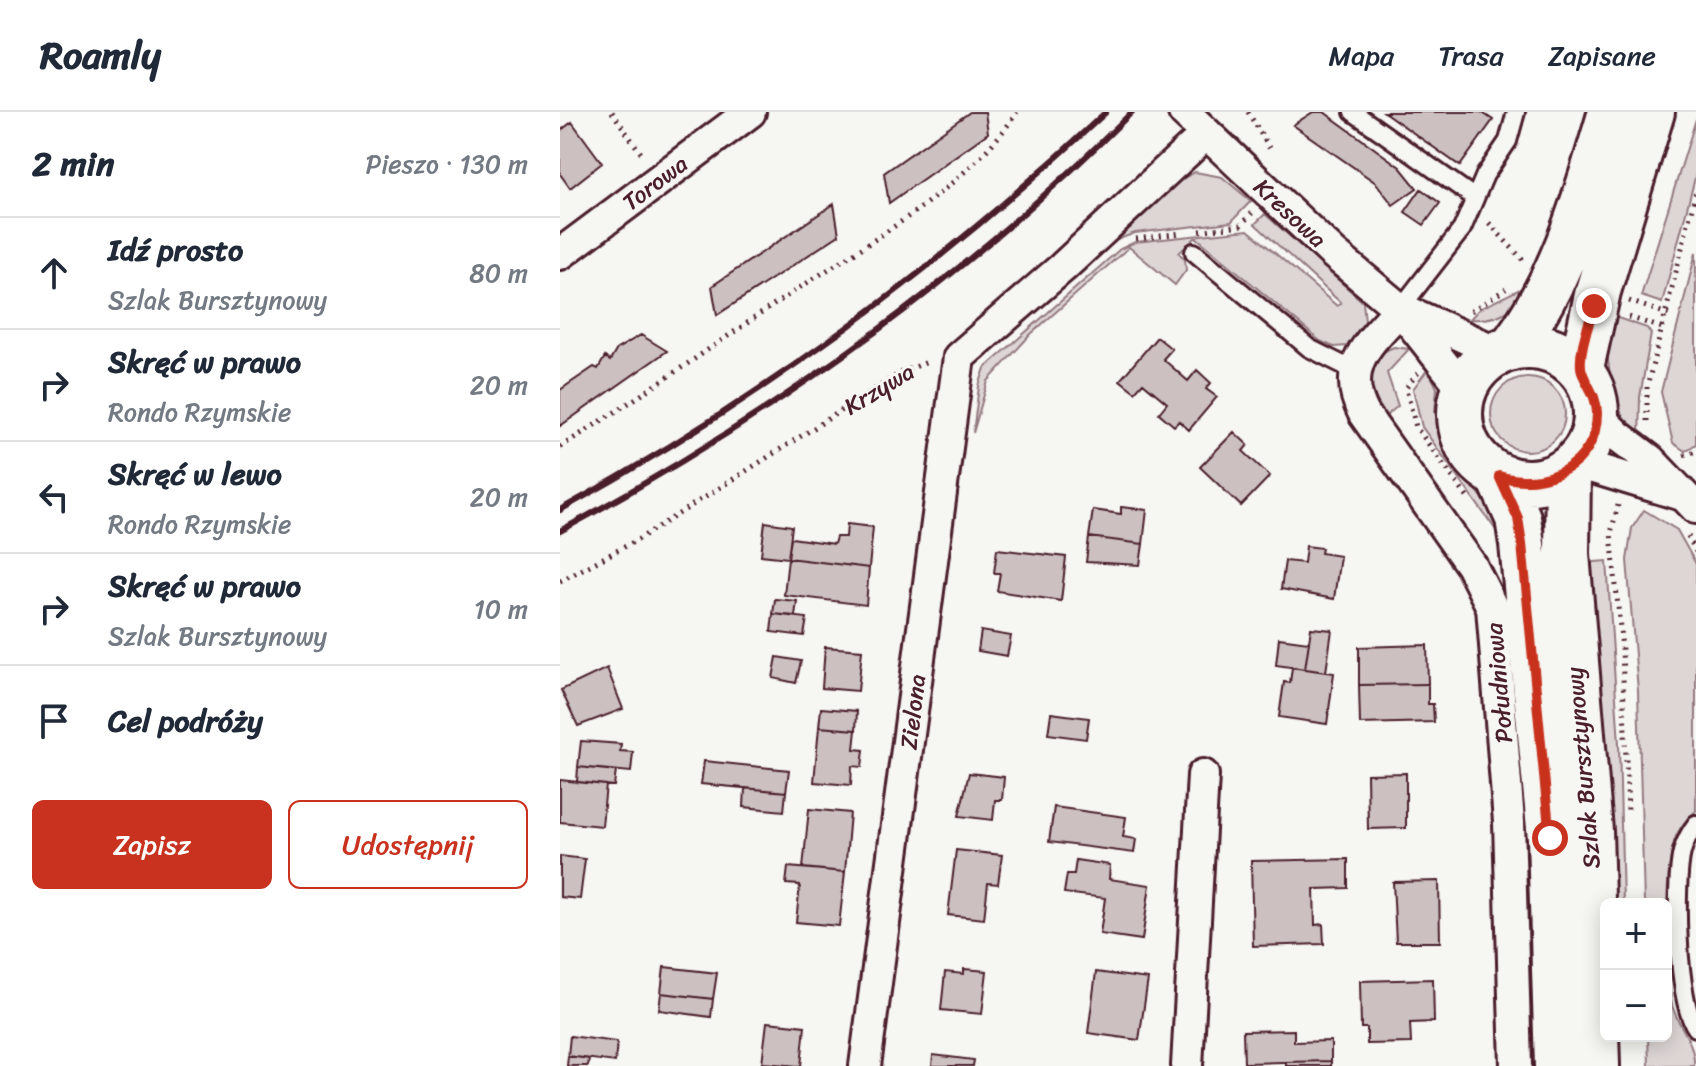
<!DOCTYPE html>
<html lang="pl">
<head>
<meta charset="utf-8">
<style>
	body { margin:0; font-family:Sriracha,sans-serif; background:#f2f2f3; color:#1f2937 }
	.controls { position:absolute; right:24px; bottom:24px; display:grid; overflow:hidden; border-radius:12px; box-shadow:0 4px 20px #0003 }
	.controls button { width:72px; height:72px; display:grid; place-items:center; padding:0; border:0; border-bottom:2px solid #e0e1e3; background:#fff; color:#1f2937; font:40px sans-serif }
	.stop { position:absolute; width:24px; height:24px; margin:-18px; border:6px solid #c8321e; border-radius:50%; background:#fff }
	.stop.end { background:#c8321e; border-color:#fff; box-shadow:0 2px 8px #0008 }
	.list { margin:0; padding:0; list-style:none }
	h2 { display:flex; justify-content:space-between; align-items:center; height:104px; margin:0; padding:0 32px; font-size:34px }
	h2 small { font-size:26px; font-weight:400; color:#747a83 }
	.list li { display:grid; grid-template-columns:52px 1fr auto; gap:24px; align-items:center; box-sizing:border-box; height:112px; padding:0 32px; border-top:2px solid #e0e1e3 }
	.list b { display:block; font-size:30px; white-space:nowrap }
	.list p { margin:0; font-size:26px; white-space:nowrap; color:#747a83 }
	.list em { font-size:26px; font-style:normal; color:#747a83 }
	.actions { display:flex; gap:16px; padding:24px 32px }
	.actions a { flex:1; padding:18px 0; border:2px solid #c8321e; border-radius:12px; text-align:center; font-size:28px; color:#c8321e }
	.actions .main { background:#c8321e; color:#fff }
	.icon { flex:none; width:44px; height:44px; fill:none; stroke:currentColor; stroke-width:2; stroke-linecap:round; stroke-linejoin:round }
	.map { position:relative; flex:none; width:1136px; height:954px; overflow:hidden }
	header { display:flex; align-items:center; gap:48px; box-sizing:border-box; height:112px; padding:0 40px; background:#fff; border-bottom:2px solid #e0e1e3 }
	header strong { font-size:38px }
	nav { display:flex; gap:44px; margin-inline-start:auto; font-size:28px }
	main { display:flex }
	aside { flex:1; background:#fff }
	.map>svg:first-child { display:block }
</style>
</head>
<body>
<header>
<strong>Roamly</strong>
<nav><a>Mapa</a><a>Trasa</a><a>Zapisane</a></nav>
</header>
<main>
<aside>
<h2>2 min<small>Pieszo · 130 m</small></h2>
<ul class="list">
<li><svg class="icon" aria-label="ahead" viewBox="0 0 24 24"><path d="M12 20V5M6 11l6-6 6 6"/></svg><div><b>Idź prosto</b><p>Szlak Bursztynowy</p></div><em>80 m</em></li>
<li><svg class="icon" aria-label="right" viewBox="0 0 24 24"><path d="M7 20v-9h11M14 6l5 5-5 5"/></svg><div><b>Skręć w prawo</b><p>Rondo Rzymskie</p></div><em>20 m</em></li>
<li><svg class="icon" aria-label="left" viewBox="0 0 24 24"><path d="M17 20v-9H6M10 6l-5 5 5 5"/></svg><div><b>Skręć w lewo</b><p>Rondo Rzymskie</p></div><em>20 m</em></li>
<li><svg class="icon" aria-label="right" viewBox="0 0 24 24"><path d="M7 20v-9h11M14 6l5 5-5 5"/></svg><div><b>Skręć w prawo</b><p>Szlak Bursztynowy</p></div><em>10 m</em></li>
<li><svg class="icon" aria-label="arrive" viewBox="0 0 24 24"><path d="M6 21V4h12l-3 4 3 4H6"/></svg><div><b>Cel podróży</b></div></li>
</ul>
<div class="actions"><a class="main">Zapisz</a><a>Udostępnij</a></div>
</aside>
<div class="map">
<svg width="1136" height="954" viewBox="0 0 1136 954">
	<rect width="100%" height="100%" fill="#f6f6f2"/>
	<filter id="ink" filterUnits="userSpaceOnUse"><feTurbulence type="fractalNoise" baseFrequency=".0125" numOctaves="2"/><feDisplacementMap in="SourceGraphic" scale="16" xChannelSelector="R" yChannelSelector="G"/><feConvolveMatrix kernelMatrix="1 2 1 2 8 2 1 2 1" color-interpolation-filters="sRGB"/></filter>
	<g filter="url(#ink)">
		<path fill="#ddd6d5" stroke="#947a80" stroke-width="2" d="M 1136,7 L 1136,62 L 1102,191 L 1081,184 Z
			M 635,60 L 662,65 L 691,89 L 671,110 L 575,121 L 549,131 L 622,67 Z
			M 705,102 L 803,190 L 805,209 L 787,234 L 774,235 L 760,229 L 636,125 L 619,141 L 625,147 L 626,158 L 615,173 L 569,135 L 471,222 L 428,269 L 413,321 L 419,274 L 425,256 L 560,137 L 575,130 L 688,118 L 777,194 L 781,191 L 695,112 Z
			M 1136,140 L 1136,332 L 1125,339 L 1113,331 L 1101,280 Z
			M 962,176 L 971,178 C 955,198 937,209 910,207 L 919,197 Z
			M 1049,203 L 1087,216 L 1091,222 L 1080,285 L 1079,328 C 1051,298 1043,242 1049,203 Z
			M 834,235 L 849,237 L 827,261 L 838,294 L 826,304 C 810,280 797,248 834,235 Z
			M 868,257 L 877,276 L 875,300 L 884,337 L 936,403 L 943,428 L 862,315 L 853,277 Z
			M931 302a37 37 0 1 1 74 0a37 37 0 1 1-74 0Z
			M 1084,398 L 1117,418 L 1136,452 L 1136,699 C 1125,708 1116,720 1113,734 C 1105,768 1104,860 1112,893 C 1118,915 1136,931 1134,954 L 1089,954 L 1088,924 L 1106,924 L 1106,792 L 1084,792 L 1078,579 L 1067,448 L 1072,416 Z
			M 1047,449 L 1059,632 L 1063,792 L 1049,792 L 1021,451 Z"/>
		<path fill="#ccc1c0" stroke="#4a1f2b" stroke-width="2" d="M 410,0 L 425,0 L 428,21 L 329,91 L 324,61 Z
			M 753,0 L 764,0 L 840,55 L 857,76 L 833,93 L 816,71 L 733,13 Z
			M 824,0 L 921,0 L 933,8 L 900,54 Z
			M 12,10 L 42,51 L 10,76 L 0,62 L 0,19 Z
			M 861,77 L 880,91 L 864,113 L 845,100 Z
			M 274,92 L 279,123 L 157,203 L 152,174 Z
			M 81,223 L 107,239 L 0,314 L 0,278 L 34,255 L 38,257 L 45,245 L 50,249 L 57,237 Z
			M 597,225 L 612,237 L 603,247 L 628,269 L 637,258 L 651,271 L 646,277 L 657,285 L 629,318 L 619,309 L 614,314 L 599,301 L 607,291 L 583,271 L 575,280 L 560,268 Z
			M 674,320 L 688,333 L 683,339 L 710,364 L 681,394 L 640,355 Z
			M 561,395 L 587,398 L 583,432 L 529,425 L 533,398 L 561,402 Z
			M 205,410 L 232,414 L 228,446 L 201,443 Z
			M 287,412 L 313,415 L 309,456 L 228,446 L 231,426 L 274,432 L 276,425 L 286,425 Z
			M 529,425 L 583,432 L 580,453 L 526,450 Z
			M 746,434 L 762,436 L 761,441 L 780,444 L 774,487 L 721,477 L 725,449 L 744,451 Z
			M 437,437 L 506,445 L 501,489 L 437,479 L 440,461 L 434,461 Z
			M 228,446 L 309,456 L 306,493 L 224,483 Z
			M 215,487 L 237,489 L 235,504 L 213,502 Z
			M 213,502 L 247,506 L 244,524 L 211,520 Z
			M 751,516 L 772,518 L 766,560 L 745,557 Z
			M 421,519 L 451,524 L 447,544 L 418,539 Z
			M 719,526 L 749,530 L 745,557 L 716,553 Z
			M 867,533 L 868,572 L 799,573 L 799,535 Z
			M 265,535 L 302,538 L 298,579 L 262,576 Z
			M 217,545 L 241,549 L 236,571 L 213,566 Z
			M 732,555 L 774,561 L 767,612 L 719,605 L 724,570 L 730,571 Z
			M 47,556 L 63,597 L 18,614 L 1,578 Z
			M 868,572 L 868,592 L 873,592 L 874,610 L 800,612 L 799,573 Z
			M 261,596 L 297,599 L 296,618 L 259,615 Z
			M 491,601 L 529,606 L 526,627 L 488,622 Z
			M 259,615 L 296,618 L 294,637 L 304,638 L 302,655 L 292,654 L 291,673 L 254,670 Z
			M 21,629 L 61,632 L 60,639 L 73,640 L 71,660 L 18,655 Z
			M 144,649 L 229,658 L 226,680 L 141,672 Z
			M 18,655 L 56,659 L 54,674 L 17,670 Z
			M 409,661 L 444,665 L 442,688 L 435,688 L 433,708 L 399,704 Z
			M 846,661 L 846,716 L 808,717 L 807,662 Z
			M 0,668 L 46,673 L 42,714 L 0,710 Z
			M 185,676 L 226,680 L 224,699 L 184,695 Z
			M 494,695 L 566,705 L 563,725 L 576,727 L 574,741 L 489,730 Z
			M 249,697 L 290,701 L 285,760 L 243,756 Z
			M 396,738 L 442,743 L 438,772 L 428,771 L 424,807 L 388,803 Z
			M 0,744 L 25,747 L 20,787 L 0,785 Z
			M 788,747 L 788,776 L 754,777 L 755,813 L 763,812 L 764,832 L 693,834 L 691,749 Z
			M 516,748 L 550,753 L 549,767 L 590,773 L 582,828 L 540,822 L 545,786 L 504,781 L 507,762 L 514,762 Z
			M 228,755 L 285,760 L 279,814 L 236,810 L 240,773 L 226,772 Z
			M 879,769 L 880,830 L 836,830 L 833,770 Z
			M 104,855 L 157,861 L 153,887 L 101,881 Z
			M 404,857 L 427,859 L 422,902 L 381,898 L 385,860 L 404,862 Z
			M 536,860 L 588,867 L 579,928 L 528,921 Z
			M 873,867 L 874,910 L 850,911 L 851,931 L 807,932 L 807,916 L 801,916 L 800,869 Z
			M 101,881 L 153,887 L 151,905 L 99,898 Z
			M 207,910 L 245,914 L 241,954 L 202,951 Z
			M 734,918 L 734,930 L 771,929 L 771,949 L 684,951 L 683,919 Z
			M 10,924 L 57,930 L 55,950 L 8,944 Z
			M 373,943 L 414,948 L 413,954 L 372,954 Z
			M 8,944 L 29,947 L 28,954 L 7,954 Z
			M 771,949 L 771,954 L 726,954 L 726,950 Z"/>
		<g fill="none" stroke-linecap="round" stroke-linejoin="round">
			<g stroke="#4a1f2b" stroke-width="22">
				<path id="service" d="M 793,0 L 915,86
					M 634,140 L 749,236 L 795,259
					M 840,197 L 902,117 L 925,63 L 948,29 L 956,0
					M 1136,712 C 1130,720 1125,729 1122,740 C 1114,772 1117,890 1136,916"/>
			</g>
			<g stroke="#4a1f2b" stroke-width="36">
				<path id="minor" d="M 624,0 L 773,141 L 840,197 L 904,278
					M 0,142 L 190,0
					M 840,197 C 810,230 779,254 804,302 L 911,453 L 932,495 L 949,710 L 956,954
					M 842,197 L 937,240
					M 1037,303 L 1058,324 L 1090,348 L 1136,396
					M 1017,351 L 1122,383
					M 305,954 L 399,245 L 503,155 L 646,22
					M 627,954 L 643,663"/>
			</g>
			<g stroke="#4a1f2b" stroke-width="50">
				<path id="secondary" d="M900 302a68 68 0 1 1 136 0a68 68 0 1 1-136 0Z
					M 952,235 C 1005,164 1026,83 1051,0
					M 1021,256 L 1038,179 L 1092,0
					M 1008,358 L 1007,442 L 1030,719 L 1037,954
					M 939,364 L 958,406 L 962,432 L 990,726 L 997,954"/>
			</g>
			<path stroke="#4a1f2b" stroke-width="5" stroke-dasharray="2 6" stroke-linecap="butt" d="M 52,0 L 83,44
				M 688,0 L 711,39
				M 929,111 L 963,148
				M 640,119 L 681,113 L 692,101
				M 576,127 L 622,121
				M 1069,189 L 1113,204
				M 911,199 L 946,177
				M 1069,205 L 1102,216
				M 858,261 L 846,276 L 856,315 L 907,385
				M 1087,309 L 1087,275 L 1136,80
				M 0,335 C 76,288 150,236 224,186 C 302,134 405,79 457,0
				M 1124,343 L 1136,339
				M 1058,393 L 1051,421 L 1062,537 L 1068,702
				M 1128,424 L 1136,440
				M 0,469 L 79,427 L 342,260 L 370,249"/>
			<use href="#service" stroke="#f6f6f2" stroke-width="16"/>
			<use href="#minor" stroke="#f6f6f2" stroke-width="30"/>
			<use href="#secondary" stroke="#f6f6f2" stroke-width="44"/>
			<path stroke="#4a1f2b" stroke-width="6" d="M 0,398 C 202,287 377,158 546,0
				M 0,419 C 209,306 404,168 572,0"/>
		</g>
	</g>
	<g fill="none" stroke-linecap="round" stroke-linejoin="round" filter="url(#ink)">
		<path stroke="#c8321e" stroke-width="10" d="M 990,726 L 962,432 L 958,406 L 939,364 C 984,378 1037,355 1037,301 C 1037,281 1022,268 1021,255 C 1019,236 1030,211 1034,194"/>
	</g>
	<g text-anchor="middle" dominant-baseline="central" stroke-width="6" stroke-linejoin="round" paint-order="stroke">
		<g font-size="24" fill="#4a1f2b" stroke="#f6f6f2">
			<text transform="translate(95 71) rotate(-37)">Torowa</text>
			<text transform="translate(730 101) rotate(43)">Kresowa</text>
			<text transform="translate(319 277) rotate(-31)">Krzywa</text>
			<text transform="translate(939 571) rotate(-95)">Południowa</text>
			<text transform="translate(353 600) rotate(-83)">Zielona</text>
			<text transform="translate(1023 656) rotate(-95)">Szlak Bursztynowy</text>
		</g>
	</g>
</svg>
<div class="controls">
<button>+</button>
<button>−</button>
</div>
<div class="stop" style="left:990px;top:726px"></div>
<div class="stop end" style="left:1034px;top:194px"></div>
</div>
</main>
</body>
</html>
